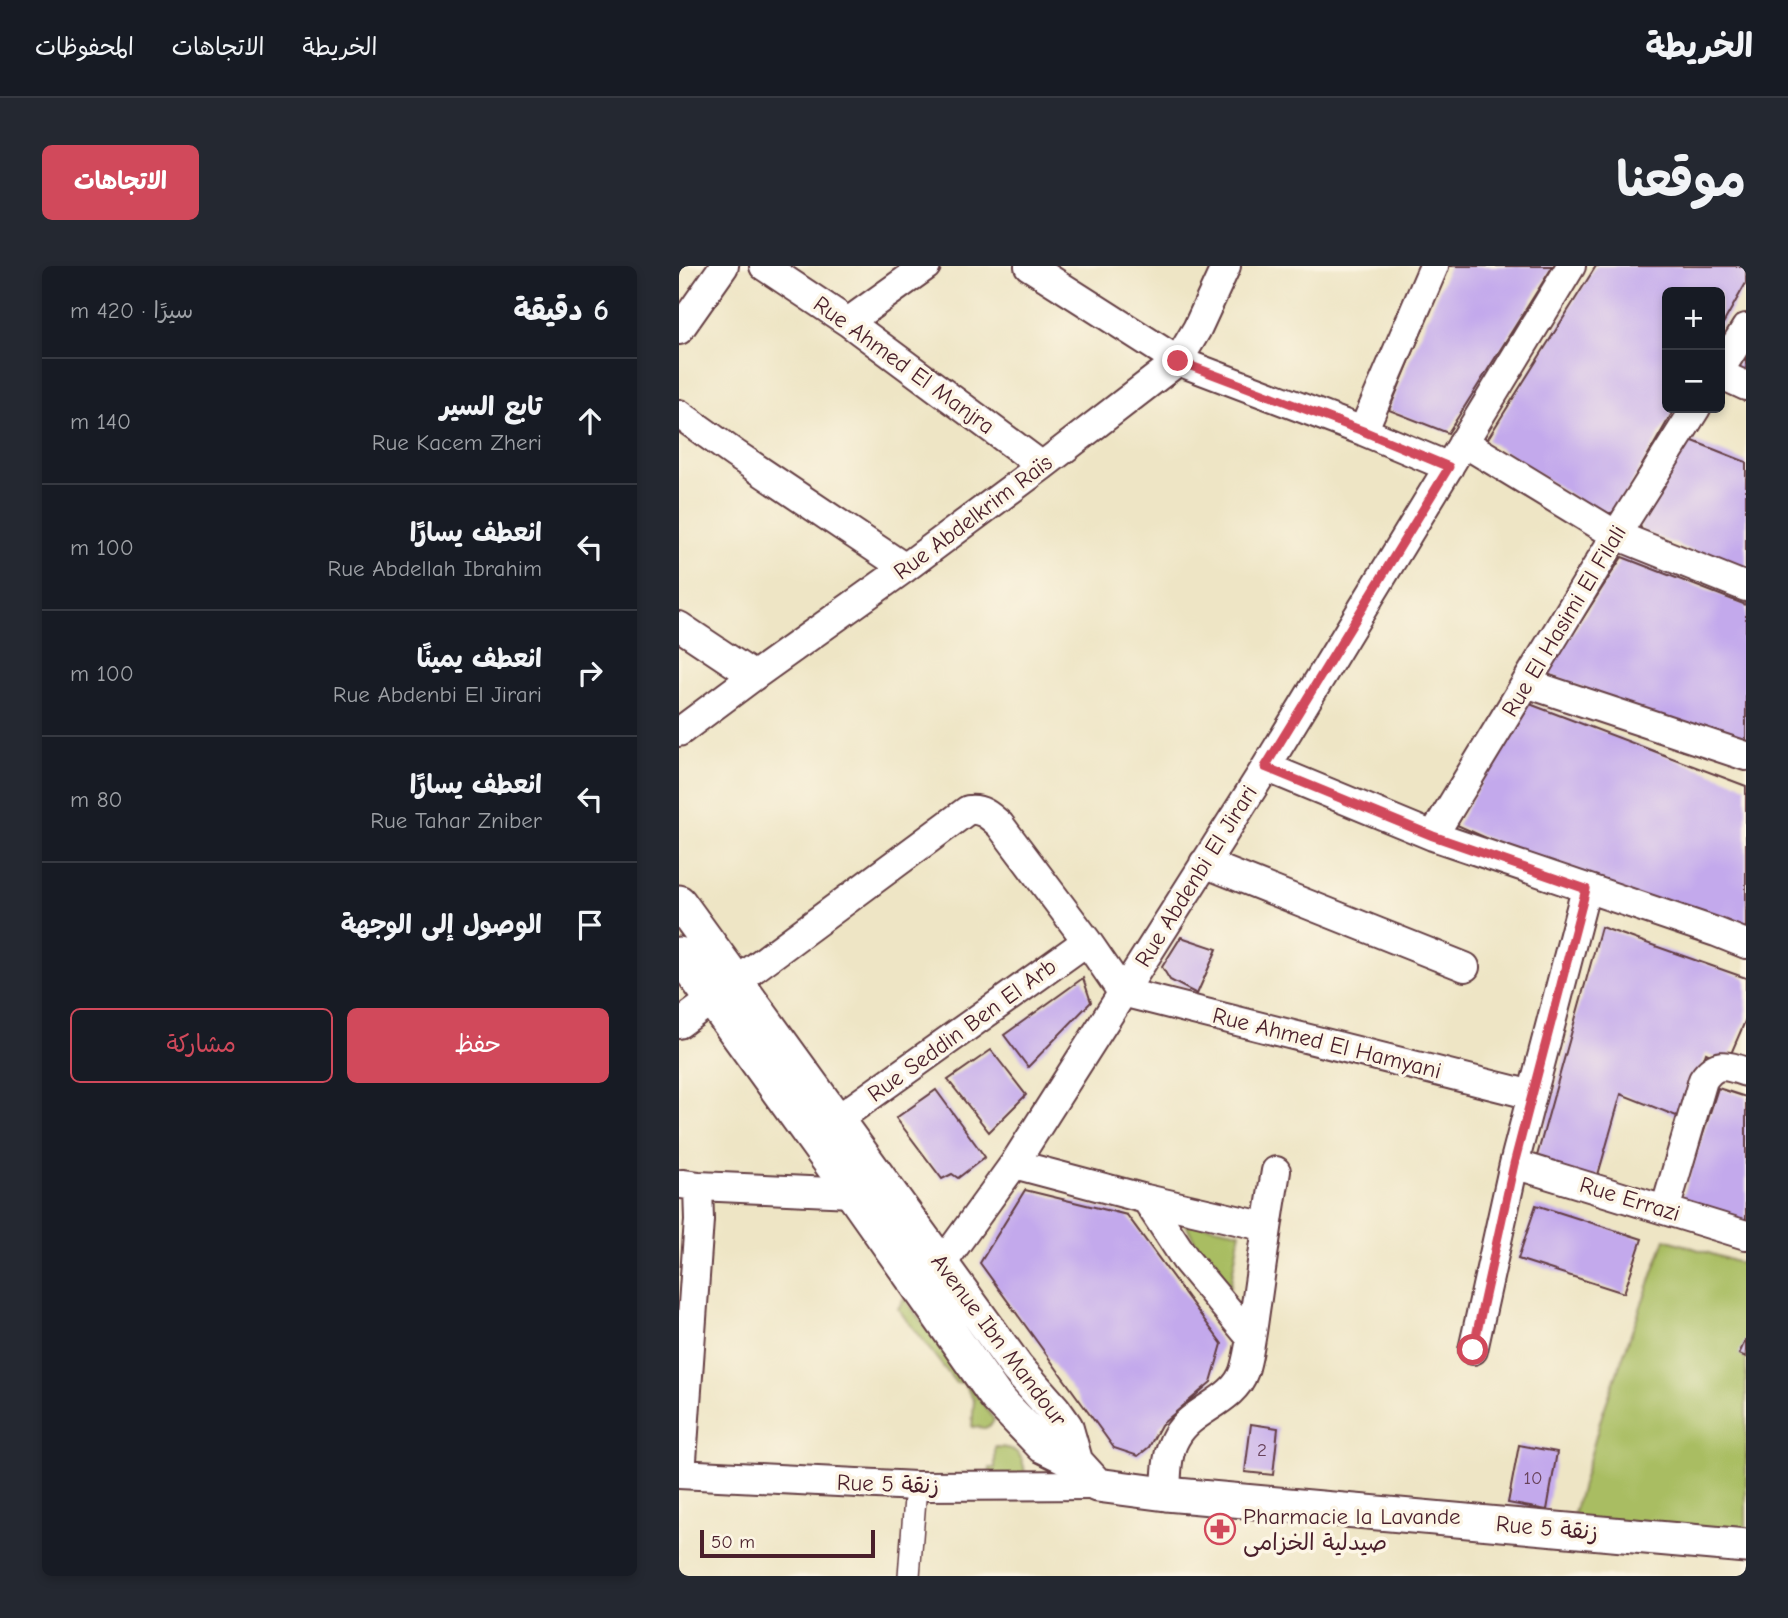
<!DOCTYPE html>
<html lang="ar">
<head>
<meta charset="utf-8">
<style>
	body { margin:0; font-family:"Comic Neue","Playpen Sans Arabic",sans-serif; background:#242831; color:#f1f3f6; direction:rtl }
	.controls { position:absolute; right:21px; top:21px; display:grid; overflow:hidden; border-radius:10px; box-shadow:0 4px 10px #0003 }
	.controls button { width:63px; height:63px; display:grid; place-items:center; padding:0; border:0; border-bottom:2px solid #363941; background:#171b24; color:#f1f3f6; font:35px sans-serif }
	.scale { position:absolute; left:21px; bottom:18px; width:175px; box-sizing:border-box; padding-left:7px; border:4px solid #4a1f2b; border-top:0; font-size:19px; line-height:24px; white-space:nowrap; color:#4a1f2b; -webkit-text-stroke:5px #fcf5e5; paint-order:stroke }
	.stop { position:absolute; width:21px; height:21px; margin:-16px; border:5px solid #d1495b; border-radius:50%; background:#fff }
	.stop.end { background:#d1495b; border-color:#fff; box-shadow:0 2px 7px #0008 }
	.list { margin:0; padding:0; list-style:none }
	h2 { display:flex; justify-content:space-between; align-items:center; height:91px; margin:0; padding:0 28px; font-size:30px }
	h2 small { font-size:23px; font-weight:400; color:#9ea1a6 }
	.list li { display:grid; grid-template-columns:46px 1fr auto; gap:21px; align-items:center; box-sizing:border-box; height:126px; padding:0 28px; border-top:2px solid #363941 }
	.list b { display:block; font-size:26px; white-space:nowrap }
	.list p { margin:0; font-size:23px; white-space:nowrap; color:#9ea1a6 }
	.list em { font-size:23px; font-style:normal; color:#9ea1a6 }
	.actions { display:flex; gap:14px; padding:21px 28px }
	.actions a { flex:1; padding:16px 0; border:2px solid #d1495b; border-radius:10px; text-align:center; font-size:24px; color:#d1495b }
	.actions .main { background:#d1495b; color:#fff }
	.icon { flex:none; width:38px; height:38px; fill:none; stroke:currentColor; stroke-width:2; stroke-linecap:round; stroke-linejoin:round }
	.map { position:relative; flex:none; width:1067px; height:1310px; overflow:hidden; direction:ltr; border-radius:10px }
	header { display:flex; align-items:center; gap:42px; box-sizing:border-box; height:98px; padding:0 35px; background:#171b24; border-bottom:2px solid #363941 }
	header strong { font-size:33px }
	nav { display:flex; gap:38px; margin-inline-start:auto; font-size:24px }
	.intro { display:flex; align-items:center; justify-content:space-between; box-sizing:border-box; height:168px; padding:0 42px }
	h1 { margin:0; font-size:49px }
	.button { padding:18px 32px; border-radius:10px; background:#d1495b; color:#fff; font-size:24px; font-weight:700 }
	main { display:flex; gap:42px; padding:0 42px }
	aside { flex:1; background:#171b24; border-radius:10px; box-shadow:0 4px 10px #0003 }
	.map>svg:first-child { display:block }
</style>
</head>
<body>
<header>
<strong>الخريطة</strong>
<nav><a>الخريطة</a><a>الاتجاهات</a><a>المحفوظات</a></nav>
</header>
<div class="intro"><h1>موقعنا</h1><a class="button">الاتجاهات</a></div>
<main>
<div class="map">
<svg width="1067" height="1310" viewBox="0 0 1067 1310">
	<rect width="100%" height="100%" fill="#fcf5e5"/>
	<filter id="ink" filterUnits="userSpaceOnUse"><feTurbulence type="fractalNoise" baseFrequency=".0143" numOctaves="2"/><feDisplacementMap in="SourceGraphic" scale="14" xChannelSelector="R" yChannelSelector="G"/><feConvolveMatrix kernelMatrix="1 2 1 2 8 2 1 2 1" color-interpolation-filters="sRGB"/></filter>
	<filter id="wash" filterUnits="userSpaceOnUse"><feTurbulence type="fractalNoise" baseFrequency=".00686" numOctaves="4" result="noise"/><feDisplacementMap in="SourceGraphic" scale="28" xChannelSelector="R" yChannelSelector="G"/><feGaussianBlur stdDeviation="1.57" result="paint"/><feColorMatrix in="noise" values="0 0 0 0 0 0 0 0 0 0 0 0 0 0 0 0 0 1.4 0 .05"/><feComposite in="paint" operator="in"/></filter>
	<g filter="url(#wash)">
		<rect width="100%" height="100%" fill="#eee5c5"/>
		<path fill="#a9bd62" stroke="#7a6e46" stroke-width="2" d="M 505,955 L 561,966 L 551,1021 L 525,992 Z
			M 986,973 L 1067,999 L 1067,1268 L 893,1254 L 923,1149 Z
			M 225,1032 L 312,1149 L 315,1154 L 312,1159 L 306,1162 L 293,1161 L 295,1135 L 284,1116 L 277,1117 L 219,1043 Z
			M 316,1181 C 337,1181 344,1187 346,1208 L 310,1217 L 311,1202 L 316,1202 Z"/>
		<g id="blocks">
			<path fill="#c3a9ec" d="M 770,0 L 874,0 L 769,167 L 710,144 Z
				M 917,0 L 1067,0 L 1067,17 L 1041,63 L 1041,26 L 988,26 L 988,142 L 996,142 L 936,246 L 922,249 L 808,174 Z
				M 1067,83 L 1067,108 L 1055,103 Z
				M 1009,173 L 1067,196 L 1067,306 L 963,265 L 960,256 Z
				M 943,291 L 1067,339 L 1067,485 L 868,408 Z
				M 848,437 L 1067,520 L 1067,671 L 884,606 L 778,559 Z
				M 922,661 L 1067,712 L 1067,753 L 1048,797 L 1027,787 L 1005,853 L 942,828 L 917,916 L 856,897 Z
				M 502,671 L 538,683 L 518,728 L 491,714 L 483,701 Z
				M 404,712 L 412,736 L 349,801 L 325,769 Z
				M 312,784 L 347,829 L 310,866 L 269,814 Z
				M 1039,822 L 1067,831 L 1067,964 L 1000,943 Z
				M 257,824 L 306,891 L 279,912 L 273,908 L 263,913 L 217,852 Z
				M 346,924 L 448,949 L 543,1078 L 532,1116 L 482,1159 L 470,1181 L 459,1190 L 435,1182 L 301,997 Z
				M 857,939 L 963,973 L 945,1027 L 839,993 Z
				M 1067,1073 L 1067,1091 L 1060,1088 Z
				M 572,1158 L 599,1162 L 594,1209 L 566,1206 Z
				M 840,1179 L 878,1186 L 868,1244 L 829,1237 Z"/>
		</g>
	</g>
	<g filter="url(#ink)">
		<use href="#blocks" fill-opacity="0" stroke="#633d42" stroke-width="2"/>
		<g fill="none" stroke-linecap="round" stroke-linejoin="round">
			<g stroke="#633d42" stroke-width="24">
				<path id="pedestrian" d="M 230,1310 L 237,1220"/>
			</g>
			<g stroke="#633d42" stroke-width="32">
				<path id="minor" d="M 85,0 L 169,56 L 363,200
					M 350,0 L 499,95 L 684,165 L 770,201
					M 169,56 L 247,0
					M 0,64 L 45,0
					M 1041,104 L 1067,62
					M 1041,108 L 1067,120
					M 0,148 L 56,188 L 226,302
					M 684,165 L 755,0
					M 784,176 L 937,269 L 1067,321
					M 0,360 L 75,410
					M 847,417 L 1067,490
					M 0,466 L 75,410 L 226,302 L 363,200 L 499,95 L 518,63 L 547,0
					M 587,501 L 754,570 L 1037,666 L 1067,678
					M 754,570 L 937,269 L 1017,142
					M 525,597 L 786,701
					M 0,758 L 289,544 C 303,542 311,550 321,559 L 408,675 L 443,726 L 853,829
					M 159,853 L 408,675
					M 335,898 L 467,933 L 588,961
					M 835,898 L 1067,969
					M 3,918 L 19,920 L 173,927
					M 467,933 L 507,994 L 572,1072
					M 986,944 L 1024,814 C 1037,795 1047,799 1067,806
					M 262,999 L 335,898 L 587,501 L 892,0
					M 794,1084 L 835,898 L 907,623
					M 0,1208 L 237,1220 L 418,1219
					M 2,1208 L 20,954 L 19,920
					M 487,1228 C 488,1209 487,1188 497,1171 C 513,1142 554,1137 565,1105 C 572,1082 574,1056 578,1032 C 584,989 590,947 597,905"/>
			</g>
			<g stroke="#633d42" stroke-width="37">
				<path id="tertiary" d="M 0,636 L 338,1102 L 375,1144 L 387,1161 L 397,1196
					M 0,688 L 173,927 L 317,1131 L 364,1180 L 397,1196 L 418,1219 L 487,1228 L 1067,1280"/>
			</g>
			<use href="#pedestrian" stroke="#fff" stroke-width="21"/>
			<use href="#minor" stroke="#fff" stroke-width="28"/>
			<use href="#tertiary" stroke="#fff" stroke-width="33"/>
		</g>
	</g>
	<g fill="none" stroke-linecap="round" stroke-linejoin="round" filter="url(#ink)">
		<path stroke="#d1495b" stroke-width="9" d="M 499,95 L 684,165 L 770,201 L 586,501 L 754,570 L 907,623 L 835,898 L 794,1084"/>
	</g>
	<defs>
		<g id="pharmacy-ring" transform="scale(1.575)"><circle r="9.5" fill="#fcf5e5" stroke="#d1495b" stroke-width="1.5"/><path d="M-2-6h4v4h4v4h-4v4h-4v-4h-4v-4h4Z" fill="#d1495b"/></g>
	</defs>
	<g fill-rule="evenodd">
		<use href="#pharmacy-ring" x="541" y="1263"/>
	</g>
	<g text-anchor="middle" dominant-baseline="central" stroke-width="7" stroke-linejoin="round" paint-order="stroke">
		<g font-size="19" fill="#68425b">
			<text x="583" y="1184">2</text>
			<text x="854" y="1212">10</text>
		</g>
		<g font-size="23" fill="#4a1f2b" stroke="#fcf5e5">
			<text transform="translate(225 99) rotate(36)">Rue Ahmed El Manjra</text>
			<text transform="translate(294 251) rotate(-37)">Rue Abdelkrim Raïs</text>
			<text transform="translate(885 355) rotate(-59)">Rue El Hasimi El Filali</text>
			<text transform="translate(517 610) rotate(-58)">Rue Abdenbi El Jirari</text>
			<text transform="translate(283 764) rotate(-36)">Rue Seddin Ben El Arb</text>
			<text transform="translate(648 777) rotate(14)">Rue Ahmed El Hamyani</text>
			<text transform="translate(951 933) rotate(17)">Rue Errazi</text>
			<text transform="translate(320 1074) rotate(53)">Avenue Ibn Mandour</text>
			<text transform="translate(209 1218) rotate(2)">Rue 5 زنقة</text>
			<text transform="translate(868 1262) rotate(5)">Rue 5 زنقة</text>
		</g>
		<g font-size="23" fill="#4a1f2b" stroke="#fcf5e5" text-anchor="start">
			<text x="564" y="1250">Pharmacie la Lavande<tspan x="564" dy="26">صيدلية الخزامى</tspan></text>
		</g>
	</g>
</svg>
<div class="controls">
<button>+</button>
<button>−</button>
</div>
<div class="scale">50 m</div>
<div class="stop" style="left:794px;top:1084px"></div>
<div class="stop end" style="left:499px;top:95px"></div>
</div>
<aside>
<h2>6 دقيقة<small>سيرًا · 420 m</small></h2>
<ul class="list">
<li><svg class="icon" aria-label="ahead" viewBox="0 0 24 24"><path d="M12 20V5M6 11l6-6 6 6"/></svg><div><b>تابع السير</b><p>Rue Kacem Zheri</p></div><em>140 m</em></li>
<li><svg class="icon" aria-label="left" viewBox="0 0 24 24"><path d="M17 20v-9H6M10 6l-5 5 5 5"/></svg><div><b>انعطف يسارًا</b><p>Rue Abdellah Ibrahim</p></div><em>100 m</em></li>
<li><svg class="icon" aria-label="right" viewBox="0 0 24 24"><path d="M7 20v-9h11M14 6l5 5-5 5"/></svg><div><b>انعطف يمينًا</b><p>Rue Abdenbi El Jirari</p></div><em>100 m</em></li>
<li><svg class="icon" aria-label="left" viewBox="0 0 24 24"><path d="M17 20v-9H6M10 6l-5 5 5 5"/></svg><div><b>انعطف يسارًا</b><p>Rue Tahar Zniber</p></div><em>80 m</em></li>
<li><svg class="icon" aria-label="arrive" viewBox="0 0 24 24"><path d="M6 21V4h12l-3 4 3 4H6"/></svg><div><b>الوصول إلى الوجهة</b></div></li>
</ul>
<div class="actions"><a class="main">حفظ</a><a>مشاركة</a></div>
</aside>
</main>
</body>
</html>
